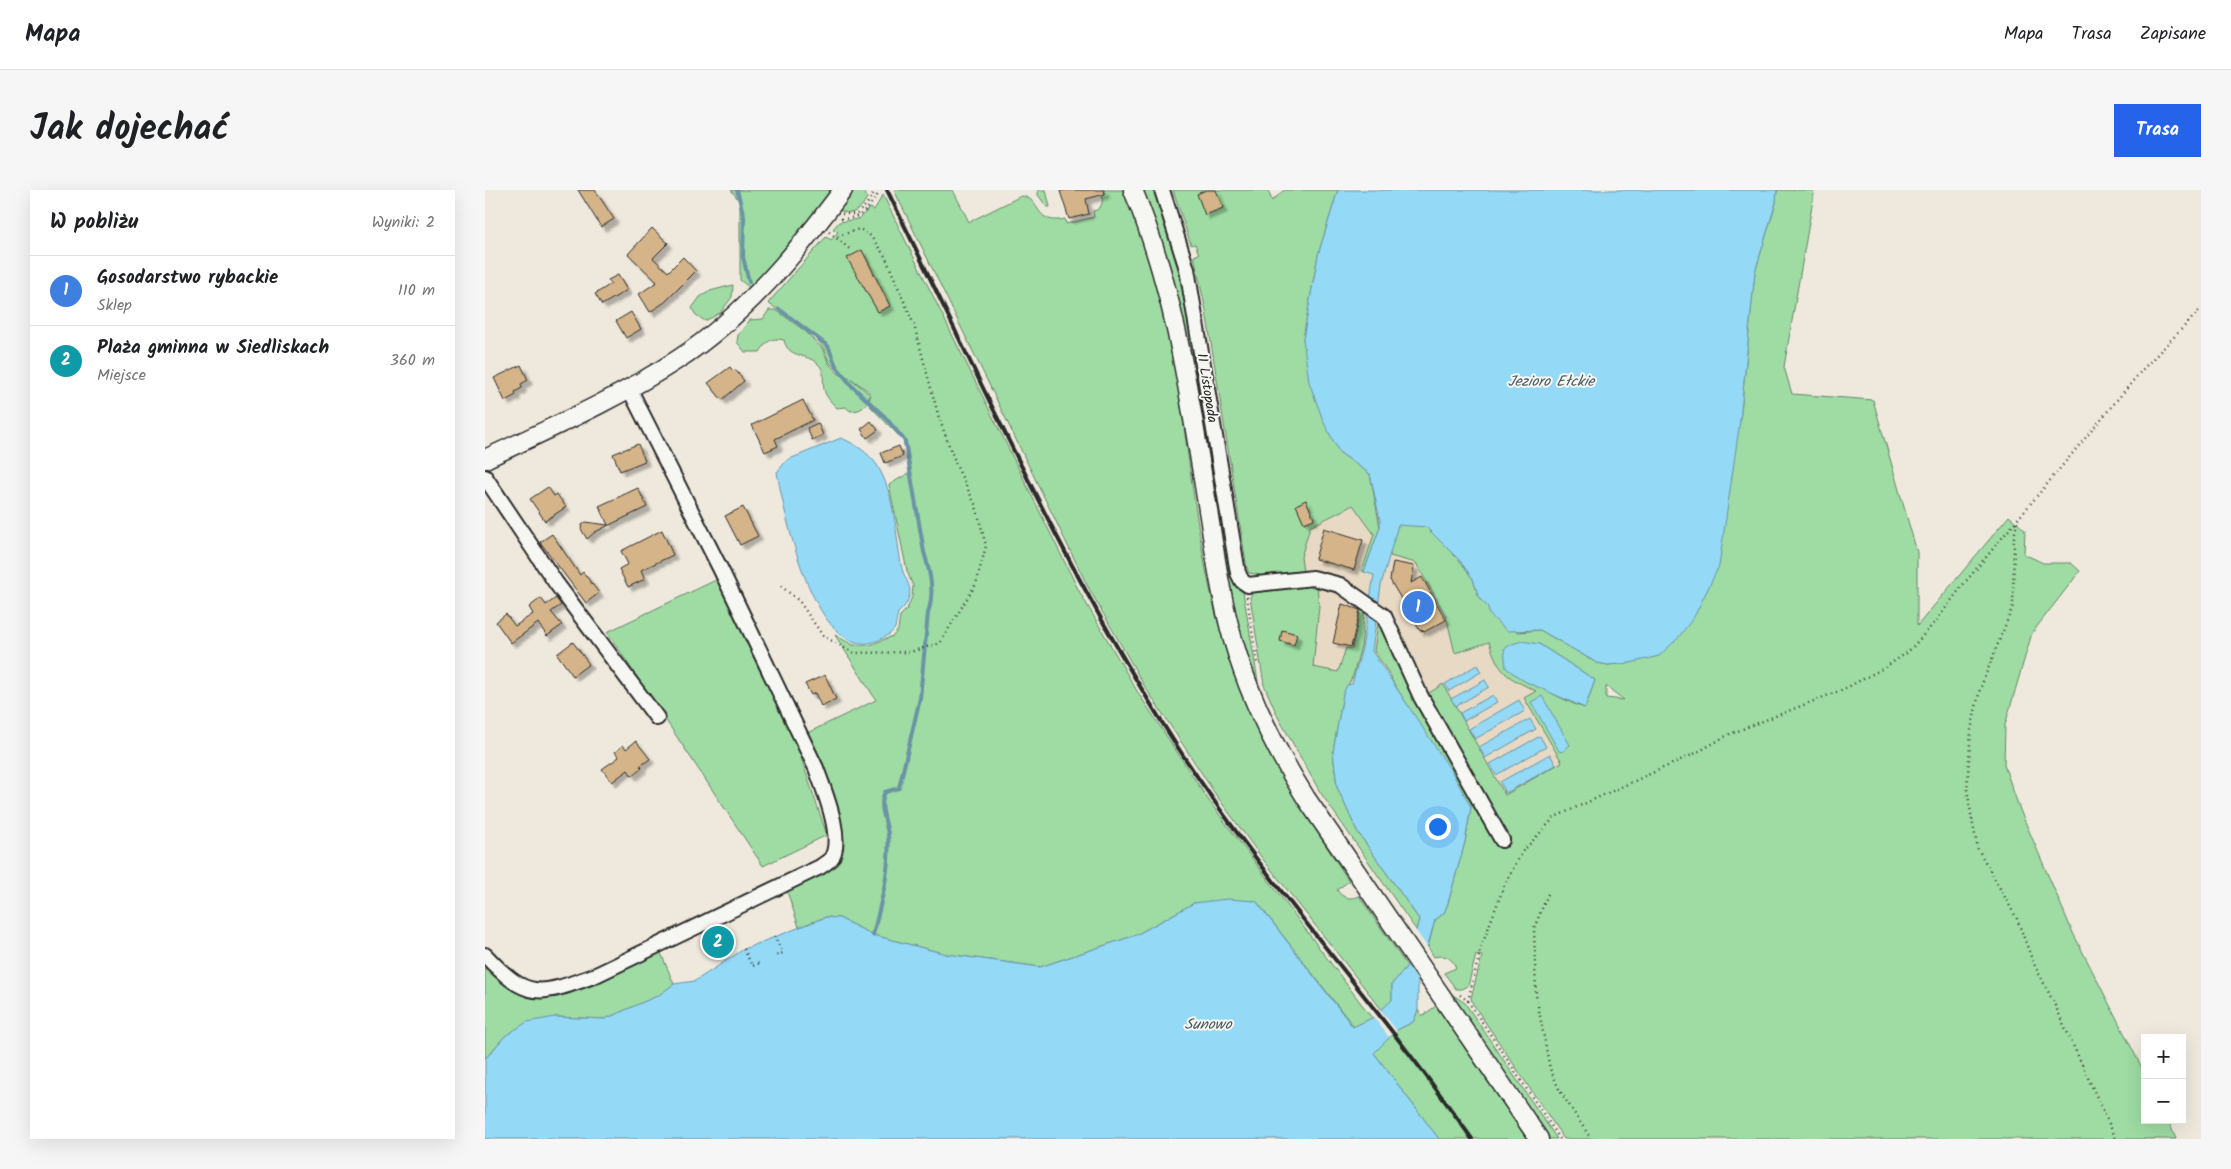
<!DOCTYPE html>
<html lang="pl">
<head>
<meta charset="utf-8">
<style>
	body { margin:0; font-family:Kalam,sans-serif; background:#f6f6f6; color:#202124 }
	.controls { position:absolute; right:15px; bottom:15px; display:grid; overflow:hidden; border-radius:0px; box-shadow:0 5px 20px #0002 }
	.controls button { width:45px; height:45px; display:grid; place-items:center; padding:0; border:0; border-bottom:1px solid #e0e0e0; background:#fff; color:#202124; font:25px sans-serif }
	.you { position:absolute; left:952px; top:636px; width:18px; height:18px; margin:-12px; border:4px solid #fff; border-radius:50%; background:#1a73e8; box-shadow:0 0 0 8px #1a73e833 }
	.badge { display:grid; place-items:center; width:32px; height:32px; border-radius:50%; background:#2563eb; color:#fff; font-size:16px; font-weight:700 }
	.pin { position:absolute; translate:-50% -50%; border:2px solid #fff; box-shadow:0 1px 5px #0006 }
	.list { margin:0; padding:0; list-style:none }
	h2 { display:flex; justify-content:space-between; align-items:center; height:65px; margin:0; padding:0 20px; font-size:21px }
	h2 small { font-size:16px; font-weight:400; color:#757577 }
	.list li { display:grid; grid-template-columns:32px 1fr auto; gap:15px; align-items:center; box-sizing:border-box; height:70px; padding:0 20px; border-top:1px solid #e0e0e0 }
	.list b { display:block; font-size:19px; white-space:nowrap }
	.list p { margin:0; font-size:16px; white-space:nowrap; color:#757577 }
	.list em { font-size:16px; font-style:normal; color:#757577 }
	.map { position:relative; flex:none; width:1716px; height:949px; overflow:hidden; border-radius:0px }
	header { display:flex; align-items:center; gap:30px; box-sizing:border-box; height:70px; padding:0 25px; background:#fff; border-bottom:1px solid #e0e0e0 }
	header strong { font-size:24px }
	nav { display:flex; gap:28px; margin-inline-start:auto; font-size:18px }
	.intro { display:flex; align-items:center; justify-content:space-between; box-sizing:border-box; height:120px; padding:0 30px }
	h1 { margin:0; font-size:35px }
	.button { padding:12px 22px; border-radius:0px; background:#2563eb; color:#fff; font-size:18px; font-weight:700 }
	main { display:flex; gap:30px; padding:0 30px }
	aside { flex:1; background:#fff; border-radius:0px; box-shadow:0 5px 20px #0002 }
	.map>svg:first-child { display:block }
</style>
</head>
<body>
<header>
<strong>Mapa</strong>
<nav><a>Mapa</a><a>Trasa</a><a>Zapisane</a></nav>
</header>
<div class="intro"><h1>Jak dojechać</h1><a class="button">Trasa</a></div>
<main>
<aside>
<h2>W pobliżu<small>Wyniki: 2</small></h2>
<ul class="list">
<li><span class="badge" style="background:#3f7fe0">1</span><div><b>Gosodarstwo rybackie</b><p>Sklep</p></div><em>110 m</em></li>
<li><span class="badge" style="background:#0f9aa8">2</span><div><b>Plaża gminna w Siedliskach</b><p>Miejsce</p></div><em>360 m</em></li>
</ul>
</aside>
<div class="map">
<svg width="1716" height="949" viewBox="0 0 1716 949">
	<defs>
		<filter id="shadow"><feDropShadow dx="4.5" dy="4.5" stdDeviation="1" flood-color="#0004"/></filter>
	</defs>
	<rect width="100%" height="100%" fill="#efe9dd"/>
	<filter id="ink" filterUnits="userSpaceOnUse"><feTurbulence type="fractalNoise" baseFrequency=".02" numOctaves="2"/><feDisplacementMap in="SourceGraphic" scale="10" xChannelSelector="R" yChannelSelector="G"/><feConvolveMatrix kernelMatrix="1 2 1 2 8 2 1 2 1" color-interpolation-filters="sRGB"/></filter>
	<g filter="url(#ink)">
		<path fill="#e7d9c4" d="M 752,213 L 1055,449 L 1117,489 L 1113,571 L 1028,623 L 796,497 Z"/>
		<path fill="#9edca3" stroke="#648467" fill-rule="evenodd" d="M 246,0 L 346,0 L 346,5 L 304,57 L 266,99 L 255,90 L 255,12 Z
			M 365,0 L 379,0 L 382,8 C 375,20 368,27 354,20 L 354,17 Z
			M 409,0 L 468,0 L 484,32 L 536,6 C 556,7 549,36 580,29 L 581,34 L 609,27 L 608,21 C 619,19 618,9 616,0 L 637,0 C 704,138 695,295 735,440 C 761,535 811,610 864,691 L 852,700 C 857,708 865,710 874,706 L 922,776 L 907,794 L 907,810 L 897,820 L 777,668 L 731,605 L 660,497 L 602,395 Z
			M 553,0 L 561,0 L 565,17 L 562,17 L 553,5 Z
			M 656,0 L 670,0 L 695,84 L 747,386 L 750,394 L 758,402 L 773,491 L 771,491 C 714,332 727,155 656,0 Z
			M 688,0 L 783,0 L 787,11 L 799,0 L 853,0 L 833,65 L 818,149 L 854,262 L 885,284 L 895,337 L 879,382 L 877,381 L 889,344 L 868,315 L 825,337 L 816,367 L 818,382 L 776,388 L 775,385 L 764,383 L 762,379 L 721,121 L 709,66 L 714,64 L 710,54 L 706,55 Z
			M 1292,0 L 1328,0 L 1329,4 L 1299,177 L 1307,204 L 1388,210 L 1432,362 L 1432,436 L 1524,326 L 1540,340 L 1539,364 L 1558,373 L 1586,373 L 1595,381 L 1547,443 L 1520,535 L 1519,575 L 1535,620 L 1588,743 L 1660,884 L 1660,930 L 1683,930 L 1691,949 L 1079,949 L 988,814 L 986,808 L 997,766 L 991,765 L 983,796 L 976,799 L 971,799 L 959,783 L 971,778 C 967,768 961,764 949,767 L 943,757 L 950,730 L 959,723 L 963,713 L 980,652 L 986,617 L 906,489 L 907,488 L 889,461 L 893,433 L 896,431 L 941,505 L 958,494 L 1020,605 L 1077,572 L 1039,508 L 1051,501 C 1020,486 1015,484 1004,452 L 970,463 L 961,426 L 931,373 L 905,366 L 905,357 L 913,334 L 941,337 L 975,371 L 988,389 L 994,408 L 1033,442 L 1055,440 L 1112,473 L 1123,475 L 1145,473 L 1255,231 L 1270,82 L 1291,12 ZM 1054,454 L 1110,490 L 1100,518 L 1091,515 L 1068,504 ZM 1121,497 L 1122,497 L 1139,510 L 1121,508 Z
			M 398,5 L 593,399 L 652,501 L 724,611 L 887,828 L 869,837 L 771,711 L 709,713 L 651,745 L 555,777 L 461,764 L 388,745 L 354,728 L 341,727 L 314,737 L 301,698 L 354,667 L 320,544 L 391,510 L 350,445 L 368,455 L 385,455 L 408,446 L 413,440 L 415,426 L 422,419 L 427,407 L 428,396 L 422,381 L 404,295 L 425,282 L 418,250 L 383,214 L 386,204 C 373,191 358,186 346,174 C 342,169 341,162 338,157 C 325,138 301,126 283,113 L 341,47 L 346,50 L 353,42 L 348,39 L 354,32 L 373,29 L 385,18 L 389,20 Z
			M 248,95 L 247,107 L 235,123 L 220,131 L 210,124 L 207,118 L 215,107 L 225,101 Z
			M 284,120 L 291,120 L 320,141 L 337,158 L 344,174 L 354,184 L 368,190 L 385,205 C 381,217 377,221 365,221 L 361,217 L 352,218 C 347,213 340,206 339,199 C 337,189 341,180 332,173 C 320,163 303,168 299,150 C 286,147 282,151 275,162 L 260,162 L 252,152 L 253,145 L 265,130 L 278,129 Z
			M 233,389 L 309,547 L 342,645 L 278,676 L 122,442 Z
			M 832,395 L 834,416 L 828,477 L 853,482 L 861,458 L 867,459 L 876,418 L 880,420 L 876,456 L 868,486 L 858,504 L 848,562 L 852,597 L 872,641 L 934,729 L 931,740 L 835,602 L 793,527 L 779,495 L 765,407 L 768,402 Z
			M 175,761 L 189,794 L 175,805 L 120,829 L 70,827 L 20,846 L 0,869 L 0,771 L 44,805 Z
			M 965,803 L 980,813 L 1072,949 L 1064,949 Z
			M 951,816 L 1042,949 L 954,949 L 889,863 L 912,840 L 928,832 L 933,820 L 937,826 Z"/>
		<path fill="#94d9f6" stroke="#6a93a5" d="M 853,0 L 1292,0 L 1291,12 L 1270,82 L 1255,231 L 1234,376 L 1209,427 L 1193,448 L 1174,466 L 1145,473 L 1123,475 L 1112,473 L 1055,440 L 1022,441 L 1004,424 L 1003,417 L 994,408 L 988,389 L 975,371 L 941,337 L 913,335 L 896,395 L 887,461 L 967,582 L 986,617 L 980,652 L 963,713 L 959,723 L 950,730 L 933,790 L 933,820 L 928,832 L 912,840 L 889,863 L 954,949 L 0,949 L 0,869 L 20,846 L 42,832 L 70,827 L 120,829 L 174,805 L 189,794 L 210,791 L 259,759 L 341,727 L 354,728 L 388,745 L 461,764 L 555,777 L 651,745 L 709,713 L 742,709 L 771,711 L 868,837 L 887,828 L 907,810 L 907,794 L 922,776 L 934,729 L 872,641 L 852,597 L 848,562 L 858,504 L 862,495 L 867,494 L 877,458 L 889,385 L 879,382 L 895,337 L 895,330 L 885,284 L 854,262 L 839,233 L 824,192 L 818,149 L 833,65 Z
			M 356,248 C 369,253 384,263 392,275 C 411,306 410,345 417,379 C 419,386 424,393 425,400 C 425,410 420,417 413,423 C 412,427 411,433 410,438 C 407,445 391,452 384,453 C 327,461 299,322 292,282 L 302,270 Z
			M 1037,451 L 1054,454 L 1110,490 L 1100,518 L 1039,491 L 1021,478 L 1019,459 L 1027,454 Z
			M 992,475 L 996,482 L 964,501 L 960,494 Z
			M 1000,490 L 1004,497 L 971,516 L 966,509 Z
			M 1008,505 L 1012,512 L 979,531 L 975,523 Z
			M 1057,506 L 1085,555 L 1077,562 L 1074,561 L 1046,512 Z
			M 1034,510 L 1040,521 L 990,549 L 984,539 Z
			M 1045,529 L 1051,539 L 1000,568 L 994,557 Z
			M 1055,546 L 1061,557 L 1011,585 L 1005,574 Z
			M 1065,564 L 1071,575 L 1021,603 L 1015,592 Z"/>
		<path fill="#efe9dd" d="M 929,738 L 945,761 L 935,794 L 920,772 Z
			M 895,819 L 912,841 L 904,847 L 887,825 Z"/>
		<g fill="none" stroke-linecap="round" stroke-linejoin="round">
			<path stroke="#6a93a5" stroke-width="4" d="M 252,0 L 259,27 L 258,67 L 264,92
				M 294,119 L 343,156 L 351,176 L 366,195 L 400,227 L 420,251 L 439,362 C 445,382 450,402 443,423 L 435,508 L 414,598 L 400,602 C 393,615 401,630 403,644 C 406,678 396,712 388,745"/>
		</g>
		<path fill="#d4b488" stroke="#2b2b2b" filter="url(#shadow)" d="M 93,0 L 110,0 L 129,29 L 116,37 Z
			M 581,0 L 619,0 L 620,4 L 601,9 L 604,24 L 584,29 L 575,1 Z
			M 721,0 L 731,0 L 738,18 L 720,25 L 712,4 Z
			M 167,38 L 183,53 L 168,68 L 183,82 L 198,67 L 211,81 L 180,112 L 165,122 L 154,104 L 172,92 L 143,64 Z
			M 377,60 L 405,116 L 393,122 L 362,68 Z
			M 133,85 L 142,100 L 117,115 L 110,104 L 126,94 L 123,90 Z
			M 146,122 L 156,139 L 141,148 L 131,131 Z
			M 36,175 L 43,190 L 36,194 L 37,198 L 30,202 L 31,205 L 20,211 L 9,188 Z
			M 245,177 L 248,181 L 250,179 L 259,191 L 237,210 L 223,193 Z
			M 318,210 L 328,230 L 290,249 L 293,256 L 280,262 L 267,235 Z
			M 386,231 L 393,240 L 382,248 L 376,239 Z
			M 333,233 L 338,245 L 327,250 L 322,238 Z
			M 153,254 L 160,271 L 135,281 L 128,264 Z
			M 414,256 L 418,266 L 400,273 L 396,263 Z
			M 63,297 L 69,306 L 72,304 L 81,317 L 60,331 L 45,309 Z
			M 153,298 L 162,317 L 110,342 L 102,349 L 96,339 L 97,335 L 101,332 L 123,335 L 114,316 Z
			M 821,310 L 829,329 L 819,333 L 811,315 Z
			M 258,317 L 273,346 L 255,355 L 240,326 Z
			M 839,338 L 878,350 L 869,380 L 830,369 Z
			M 177,340 L 188,365 L 156,380 L 160,389 L 143,397 L 134,379 L 143,374 L 136,361 Z
			M 67,344 L 95,385 L 98,382 L 114,403 L 101,413 L 55,352 Z
			M 908,372 L 929,376 L 926,393 L 937,387 L 961,430 L 939,442 L 937,440 L 935,441 L 905,390 Z
			M 56,408 L 61,415 L 71,408 L 76,415 L 66,422 L 77,435 L 62,446 L 53,433 L 26,453 L 11,432 L 21,424 L 30,436 L 48,424 L 44,417 Z
			M 857,414 L 875,420 L 866,457 L 848,453 Z
			M 797,440 L 812,444 L 809,455 L 795,451 Z
			M 88,452 L 104,474 L 88,486 L 72,464 Z
			M 340,485 L 351,509 L 336,516 L 330,503 L 326,505 L 320,494 Z
			M 151,551 L 165,569 L 155,576 L 157,578 L 147,586 L 143,580 L 127,592 L 117,579 L 134,567 L 130,562 L 138,555 L 141,559 Z"/>
		<g fill="none" stroke-linecap="round" stroke-linejoin="round">
			<g stroke="#2b2b2b" stroke-width="18">
				<path id="minor" d="M 677,0 L 702,79 L 753,383 L 757,391 L 763,395 L 828,388 L 855,395 L 899,426 L 936,507 L 1017,650
					M 0,287 L 71,393 L 172,528
					M 0,765 C 43,811 54,806 111,785 L 335,677 C 338,675 342,672 345,670 C 361,651 338,598 331,578 L 236,380 L 144,198"/>
			</g>
			<g stroke="#2b2b2b" stroke-width="21">
				<path id="major" d="M 648,0 C 691,102 705,211 723,320 C 730,364 736,408 748,450 C 764,506 790,559 821,608 L 1054,949
					M 0,269 C 66,238 134,208 195,168 C 260,125 312,62 358,0"/>
			</g>
			<path stroke="#2b2b2b" stroke-width="2.5" stroke-dasharray="1 4" stroke-linecap="butt" d="M 357,24 L 372,24 L 382,14 L 389,2
				M 356,29 C 378,28 381,21 393,4
				M 344,42 L 367,61
				M 1532,332 L 1529,347 L 1528,416 L 1495,499 L 1486,540 L 1482,599 L 1487,630 L 1493,659 L 1532,729 L 1548,772 L 1568,811 L 1631,949
				M 296,396 L 314,411 L 338,446 L 369,463 L 425,462 L 455,453 L 491,394 L 501,356 L 491,316 L 472,277 L 454,228 L 429,135 L 400,66 L 383,43 L 374,39 L 351,47
				M 762,407 L 772,473
				M 1063,704 L 1049,738 L 1051,805 L 1065,879 L 1075,901 L 1106,949
				M 289,746 L 298,763 L 290,766
				M 259,759 L 267,776 L 275,773
				M 975,805 L 983,811 L 1075,949
				M 983,811 L 996,758 L 1020,693 L 1038,661 L 1070,627 L 1209,564 L 1245,544 L 1359,499 L 1399,478 L 1423,462 L 1451,431 L 1477,396 L 1657,180 L 1716,119"/>
			<use href="#minor" stroke="#f6f6f2" stroke-width="14"/>
			<use href="#major" stroke="#f6f6f2" stroke-width="18"/>
			<path stroke="#2b2b2b" stroke-width="4" d="M 402,0 C 494,186 578,378 690,553 C 779,692 893,814 987,949"/>
		</g>
	</g>
	<g text-anchor="middle" dominant-baseline="central" stroke-width="4" stroke-linejoin="round" paint-order="stroke">
		<g font-size="14" fill="#2b2b2b" stroke="#f6f6f2">
			<text transform="translate(722 198) rotate(81)">11 Listopada</text>
		</g>
		<g font-size="15" font-style="italic" fill="#45565e" stroke="#f6f6f2">
			<text x="1066" y="192">Jezioro Ełckie</text>
			<text x="723" y="835">Sunowo</text>
		</g>
	</g>
</svg>
<div class="controls">
<button>+</button>
<button>−</button>
</div>
<div class="you"></div>
<div class="pin badge" style="left:933px;top:417px;background:#3f7fe0">1</div>
<div class="pin badge" style="left:233px;top:752px;background:#0f9aa8">2</div>
</div>
</main>
</body>
</html>
